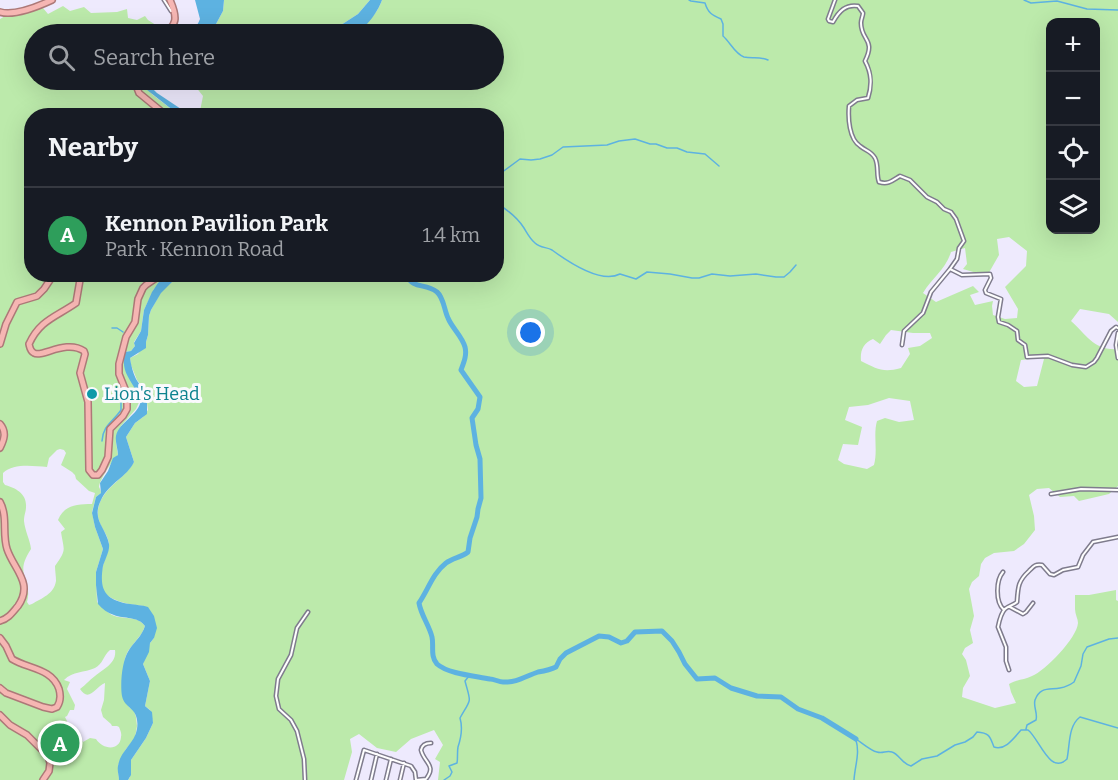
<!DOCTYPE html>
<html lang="en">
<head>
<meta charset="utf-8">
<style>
	body { margin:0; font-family:Bitter,serif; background:#242831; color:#f1f3f6 }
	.controls { position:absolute; right:18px; top:18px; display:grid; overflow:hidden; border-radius:12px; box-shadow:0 6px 24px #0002 }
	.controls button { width:54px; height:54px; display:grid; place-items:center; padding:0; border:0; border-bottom:2px solid #363941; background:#171b24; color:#f1f3f6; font:30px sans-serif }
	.you { position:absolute; left:531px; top:333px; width:21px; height:21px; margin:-15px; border:4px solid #fff; border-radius:50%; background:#1a73e8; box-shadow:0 0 0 9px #1a73e833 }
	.badge { display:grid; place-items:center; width:39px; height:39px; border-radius:50%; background:#82832d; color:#fff; font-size:20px; font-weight:700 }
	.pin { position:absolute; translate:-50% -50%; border:3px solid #fff; box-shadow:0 2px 6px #0006 }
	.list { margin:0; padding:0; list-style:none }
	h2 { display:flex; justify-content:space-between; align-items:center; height:78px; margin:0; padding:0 24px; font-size:26px }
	h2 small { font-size:20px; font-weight:400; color:#9ea1a6 }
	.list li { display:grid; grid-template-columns:39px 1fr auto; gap:18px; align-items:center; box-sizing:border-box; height:96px; padding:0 24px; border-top:2px solid #363941 }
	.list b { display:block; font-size:22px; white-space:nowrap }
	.list p { margin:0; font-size:20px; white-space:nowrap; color:#9ea1a6 }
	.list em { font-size:20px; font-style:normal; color:#9ea1a6 }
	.icon { flex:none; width:33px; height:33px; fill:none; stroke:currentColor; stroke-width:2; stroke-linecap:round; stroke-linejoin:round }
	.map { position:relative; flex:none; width:1118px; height:780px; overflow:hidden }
	.search { position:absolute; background:#171b24; box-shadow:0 6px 24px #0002; left:24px; top:24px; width:480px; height:66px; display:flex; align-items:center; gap:15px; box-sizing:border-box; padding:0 21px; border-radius:33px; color:#9ea1a6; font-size:22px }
	.panel { position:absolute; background:#171b24; box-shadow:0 6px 24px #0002; left:24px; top:108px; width:480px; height:174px; border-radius:24px }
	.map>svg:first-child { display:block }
</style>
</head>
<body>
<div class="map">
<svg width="1118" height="780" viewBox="0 0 1118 780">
	<rect width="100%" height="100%" fill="#eeeafd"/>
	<path fill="#bceaab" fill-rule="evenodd" d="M 224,0 L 370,0 L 358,14 L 327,34 L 226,34 C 221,33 217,30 216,24 L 223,11 Z
		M 382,0 L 1118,0 L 1118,322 L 1109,314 L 1080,309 L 1071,321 C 1087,335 1094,351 1118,349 L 1118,486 L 1109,494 L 1079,501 L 1074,496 L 1060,497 L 1049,488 L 1037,489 L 1029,495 L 1034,516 L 1035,530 L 1024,544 L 1014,551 L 994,553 L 985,558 L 981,564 L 979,576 L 972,582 L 969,589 L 974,616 L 970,630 L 973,643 L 965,648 L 962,654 L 966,660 L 970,676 L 963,688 L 962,697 L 995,708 L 1016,703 L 1011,692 L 1009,684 C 1018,679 1024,680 1032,676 C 1045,671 1077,638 1078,623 C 1078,619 1075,614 1075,609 C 1075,604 1075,599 1075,595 L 1089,595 L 1116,590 L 1116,600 L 1118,601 L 1118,780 L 438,780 L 440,762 L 435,759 L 443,745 L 434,730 L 411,739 L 396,752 L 377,748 L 359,734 L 350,739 L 352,752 L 344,780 L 128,780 L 130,777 L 131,760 L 146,738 L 153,723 L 150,710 L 145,706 L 150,681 L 143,664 L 150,643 L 154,638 L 144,606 C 132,605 103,601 101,585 C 100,578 102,569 104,562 C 106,556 109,550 109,544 C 107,528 91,522 101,500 C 109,484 126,477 134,462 L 126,437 L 135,423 L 143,417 L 148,410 L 147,403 L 149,396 L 146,391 L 137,380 L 131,365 L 130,358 L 138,354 L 146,342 L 148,335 L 149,316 L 151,310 L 161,292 L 179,275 L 496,274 L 496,116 L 220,115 L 215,113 L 200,111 L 203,96 L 195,86 L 179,86 L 182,80 L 494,80 L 494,34 L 353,34 C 365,25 377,15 382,0 ZM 1050,22 L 1096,22 L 1096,230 L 1050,230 ZM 1009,237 L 1027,251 L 1026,266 L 1005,287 L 1018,309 L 1017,318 L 1005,319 L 993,315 L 992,306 L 993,301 L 975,305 L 970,295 L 979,292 L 973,286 L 936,302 L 923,293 C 932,278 946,269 951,252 L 965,248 L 967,264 L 963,269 L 987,276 L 999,255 L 997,239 ZM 891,330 L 913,333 L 930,333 L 932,338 L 920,346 L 908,348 L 910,354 L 901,368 C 883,373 877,369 861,361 C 860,351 863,343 873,339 L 880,344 L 886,335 ZM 1040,358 L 1044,359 L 1037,386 L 1024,387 L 1016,381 L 1021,360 ZM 889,398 L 910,401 L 914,420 L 899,422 L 885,418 L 877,421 C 873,435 878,450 874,465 L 867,469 L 844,464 L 838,460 L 843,444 L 858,445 L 862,427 L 845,420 L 849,407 L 868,405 Z
		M 63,6 L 70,11 L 84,7 L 91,13 L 117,12 L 127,9 L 128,18 L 137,20 L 145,16 L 148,20 L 170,34 L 34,34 L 34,80 L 139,80 L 153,95 L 179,115 L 32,116 L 32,274 L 168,275 L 154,289 L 144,310 L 141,331 L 134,342 L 135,346 L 131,351 L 125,352 L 136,390 L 141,398 L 136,409 L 121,426 L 116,442 L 118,455 C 113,459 99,481 99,487 C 100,489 101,491 101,493 L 96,497 L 92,512 L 95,527 L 103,549 L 96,572 L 97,602 C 101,606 107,612 112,615 C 123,620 137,615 145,626 L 142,633 L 128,651 L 125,658 L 122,683 L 129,707 L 134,711 L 136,717 L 137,726 L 135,738 L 126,749 L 118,765 L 119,780 L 0,780 L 0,19 L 7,15 L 43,8 L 48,14 ZM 60,449 L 64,450 L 66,453 L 61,465 L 72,472 L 75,475 L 76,479 L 89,491 L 95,493 L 92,504 C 77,504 64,505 58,520 L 65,529 L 61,532 C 64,551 67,549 55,566 C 55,571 56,576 56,581 C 54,594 42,598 32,604 L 29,605 L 27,602 C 33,578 13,576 31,549 C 30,540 25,531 24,521 C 24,515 26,512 26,507 C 27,494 16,488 5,485 L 3,482 L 3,473 C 13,463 33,466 47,467 L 49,458 L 57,450 ZM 110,650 L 115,650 C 117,663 104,669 95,676 C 89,680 86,685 80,689 C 89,703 95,687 105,683 L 104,700 L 101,710 L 103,717 L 111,724 L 112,726 L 117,726 L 119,727 C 120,730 122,733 121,737 C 120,751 103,750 96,739 L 90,738 L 83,742 L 77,734 L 70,735 L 64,728 L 67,721 L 65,717 L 67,716 L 70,710 L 74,710 L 75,705 L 67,689 L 70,682 L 64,680 C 73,671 84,673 95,668 C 103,664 103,656 110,650 Z"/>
	<path fill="#5db2e1" d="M 195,0 L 224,0 L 223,11 L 216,24 C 217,30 221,33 226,34 L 217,34 L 212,31 L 207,34 L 180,34 C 191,33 196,29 200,19 Z
		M 370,0 L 382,0 C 378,12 364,32 351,34 C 343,36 334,35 327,34 L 358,14 Z
		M 139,80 L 145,80 L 146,82 L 157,93 L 181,109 L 190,112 L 204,111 L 220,115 L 179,115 L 142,86 Z
		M 168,275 L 179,275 L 161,293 L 151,310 L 149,316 L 148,335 L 146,342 L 146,348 L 130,358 C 131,365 133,373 136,379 C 140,386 146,389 149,396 L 147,400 L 147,414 L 135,423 L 126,437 L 134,462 C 127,477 109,483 101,500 C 91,520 106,527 109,544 C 110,551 105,559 103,566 C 99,590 105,600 130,604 C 136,605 142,605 148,607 L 154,616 L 157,628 L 154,638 L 150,643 L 149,652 L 143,664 L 150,681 L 145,706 L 152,712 L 153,723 L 146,738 L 131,760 L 131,775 L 128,780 L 119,780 C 119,776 117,770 118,766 C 120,751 135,743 137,729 C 140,707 125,710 122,696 C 120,684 122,660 129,650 C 134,642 142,636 145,626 C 138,616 124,619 114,615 C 108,613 102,609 98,604 L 96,585 L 96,572 L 103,549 L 95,527 L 92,513 L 96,497 L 101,493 L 100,483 L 108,471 L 113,458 L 118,455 C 118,449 115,442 116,436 C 119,422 139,415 141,400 C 141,395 139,395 137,392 C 128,376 121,371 125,352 L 131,351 L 135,346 L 134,343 L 141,331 L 144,310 L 152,292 L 158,283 Z"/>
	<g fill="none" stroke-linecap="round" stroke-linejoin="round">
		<path stroke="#5db2e1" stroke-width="1.5" d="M 689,0 L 691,1 L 705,3 C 708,13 712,15 721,19 L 723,24 L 723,36 C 730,42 735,54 744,57 C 752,59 759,56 768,60
			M 1024,0 L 1031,3 L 1057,1 L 1087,9 L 1118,10
			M 496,175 L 501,173 L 520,159 L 531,160 L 540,159 L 552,155 L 563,147 L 607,145 L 619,141 L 635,139 L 650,144 L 656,144 L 667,148 L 677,148 L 687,152 L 705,154 L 719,166
			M 496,203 C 508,210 517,217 524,228 C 527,233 530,239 535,243 C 540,248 547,247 552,250 C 567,261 601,284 620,274 L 636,279 L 647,272 L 670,274 L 692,278 L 699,278 L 712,274 L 730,276 L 756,274 L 776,277 L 784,277 L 790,272 L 796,265
			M 112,328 L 117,328 L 123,332
			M 102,441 C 103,425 113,422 121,410 L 121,395
			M 1026,729 L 1027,725 L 1036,720 C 1038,713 1033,707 1035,700 C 1040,686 1050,690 1060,688 C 1065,687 1070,685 1074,682 L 1081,666 L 1083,654 L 1087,647 L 1109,639 L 1118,638
			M 856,739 C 862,743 871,751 877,752 C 883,754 886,750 892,752 C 899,754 902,764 911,766 L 922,759 L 937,756 L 955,745 L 965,742 L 973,737 L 977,732 C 990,733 990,737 994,747 C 1005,751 1014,738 1021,730 L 1028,730 C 1039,738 1050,776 1067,759 C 1070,745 1068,726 1080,717 L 1118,728
			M 444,780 L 450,776 L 452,772 L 449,766 L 457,763 C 458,758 457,752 458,747 C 461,738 463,728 460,718 C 472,697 471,704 465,681 L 469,676
			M 854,780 C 855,765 860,754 856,740"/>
		<path stroke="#5db2e1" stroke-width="5" d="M 405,274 C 415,291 424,282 437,292 C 444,298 444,310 448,318 C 452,328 462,336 465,347 C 467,355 464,362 461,370 L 480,397 L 478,409 L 472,418 L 476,445 L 480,459 L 481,498 L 478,509 L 477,517 L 470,538 L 468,552 C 462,557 453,558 446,563 C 433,573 428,590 419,603 C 421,615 429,625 432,637 C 434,646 430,656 437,664 C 448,674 476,676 490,679 C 494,679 499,682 503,682 C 516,683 526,676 538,672 C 544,671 550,670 556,667 L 560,659 L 566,653 L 599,636 L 609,637 L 621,643 L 627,641 L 635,632 L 662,631 L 672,641 L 679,652 L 685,664 L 697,679 L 715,678 L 731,688 L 757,696 L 781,697 L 798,709 L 822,718 L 856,739"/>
		<g stroke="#7f7c8d" stroke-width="5">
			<path id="minor" d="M 164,0 L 171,11
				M 835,0 L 828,19 L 829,21 L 833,22 C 839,11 846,4 858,6 L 863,13 C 863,16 861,19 861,23 C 861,41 876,39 865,61 C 872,74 872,85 868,98 L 857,100 L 849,106 C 848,118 849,139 860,146 C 866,151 871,151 875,158 C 879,166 876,174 879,182 C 889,185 893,180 900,176 L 910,180 L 927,197 L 937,202 L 944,209 L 951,212 L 956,219 L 964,241 L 959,248 L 957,259 L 950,269
				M 1118,333 L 1116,345 L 1118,358
				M 902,345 L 904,331 L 923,313 L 931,292 L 950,269 L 962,275 L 990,274 L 991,278 L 985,290 L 986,293 L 1001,299 L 998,317 L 999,322 L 1008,325 L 1017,331 L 1018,340 L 1025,345 L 1027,357 L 1048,356 L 1072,365 L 1086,367 L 1094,362 L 1097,358 L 1111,331 L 1116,327 L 1118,328
				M 1051,494 L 1081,489 L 1118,490
				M 1003,572 C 996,580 995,602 1004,610
				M 1010,607 L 1023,614 L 1026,612 L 1033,603
				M 1009,670 L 1006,661 L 1006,647 L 998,627 C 999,622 1001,613 1005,609 C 1008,606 1014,605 1017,602 C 1018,587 1018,581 1029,571 C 1034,566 1035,564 1042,565 L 1050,574 L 1054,575 L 1063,570 L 1078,567 L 1083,555 L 1093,542 L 1118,537
				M 305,780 L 304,759 L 297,731 L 291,720 L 279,709 L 276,696 L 278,679 L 291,655 L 297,628 L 308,612
				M 356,780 L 364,750 L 411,766 L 415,772 L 416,780
				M 371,780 L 377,754
				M 386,780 L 391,759
				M 400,780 L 404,763
				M 416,780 L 426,779 C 437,765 424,763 421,750 C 422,745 426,743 431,743"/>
		</g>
		<g stroke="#ad7978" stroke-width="8">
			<path id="trunk" d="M 0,12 C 14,16 39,6 52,0
				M 160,34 C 179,27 177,16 170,0
				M 134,80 L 139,93 L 167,116
				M 81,274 L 76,303 C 56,317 40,320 29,344 C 30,348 30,351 34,353 C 42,358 66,339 84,351 L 85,354 L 80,373 L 88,402 L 89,470 L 93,475 L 98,475 L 102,470 L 108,457 L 110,429 L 123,416 L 127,409 L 127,394 L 119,374 L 119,364 L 126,337 L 135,322 L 138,299 L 143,288 L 146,285 L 162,274
				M 0,344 L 6,324 L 17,302 L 37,296 L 44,289 L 54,274
				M 0,424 C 7,432 4,440 0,448
				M 0,502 C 8,517 2,533 7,549 C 14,570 34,583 18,606 C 12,613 9,618 0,621
				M 0,638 L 6,646 L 12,659 C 28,669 52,668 59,689 C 61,696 61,701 57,707 L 52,709 L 43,707 L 6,693 L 0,688
				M 0,715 L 10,725 L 27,735 L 48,756 L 50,763 L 49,771 L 43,780"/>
		</g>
		<use href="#minor" stroke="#fff" stroke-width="2"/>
		<use href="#trunk" stroke="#f6b6b3" stroke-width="5"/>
	</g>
	<circle fill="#0f9aa8" stroke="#fafafd" stroke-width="2" cx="92" cy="394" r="6"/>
	<g text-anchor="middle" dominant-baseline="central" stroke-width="6" stroke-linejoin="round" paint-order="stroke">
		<g font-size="18" fill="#0d838f" stroke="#fafafd" text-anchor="start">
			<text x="104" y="394">Lion's Head</text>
		</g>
	</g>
</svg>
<div class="controls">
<button>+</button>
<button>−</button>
<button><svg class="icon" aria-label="locate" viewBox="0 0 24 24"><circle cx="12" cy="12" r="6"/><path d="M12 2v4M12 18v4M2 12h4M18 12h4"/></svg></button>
<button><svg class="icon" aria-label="layers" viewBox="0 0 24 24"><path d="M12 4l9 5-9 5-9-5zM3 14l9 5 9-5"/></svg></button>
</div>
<div class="you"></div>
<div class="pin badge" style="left:60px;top:743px;background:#2e9e5b">A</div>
<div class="search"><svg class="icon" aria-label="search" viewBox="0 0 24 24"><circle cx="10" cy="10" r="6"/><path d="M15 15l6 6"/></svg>Search here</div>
<section class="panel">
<h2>Nearby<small></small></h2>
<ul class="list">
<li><span class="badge" style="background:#2e9e5b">A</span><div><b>Kennon Pavilion Park</b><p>Park · Kennon Road</p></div><em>1.4 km</em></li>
</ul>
</section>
</div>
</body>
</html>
